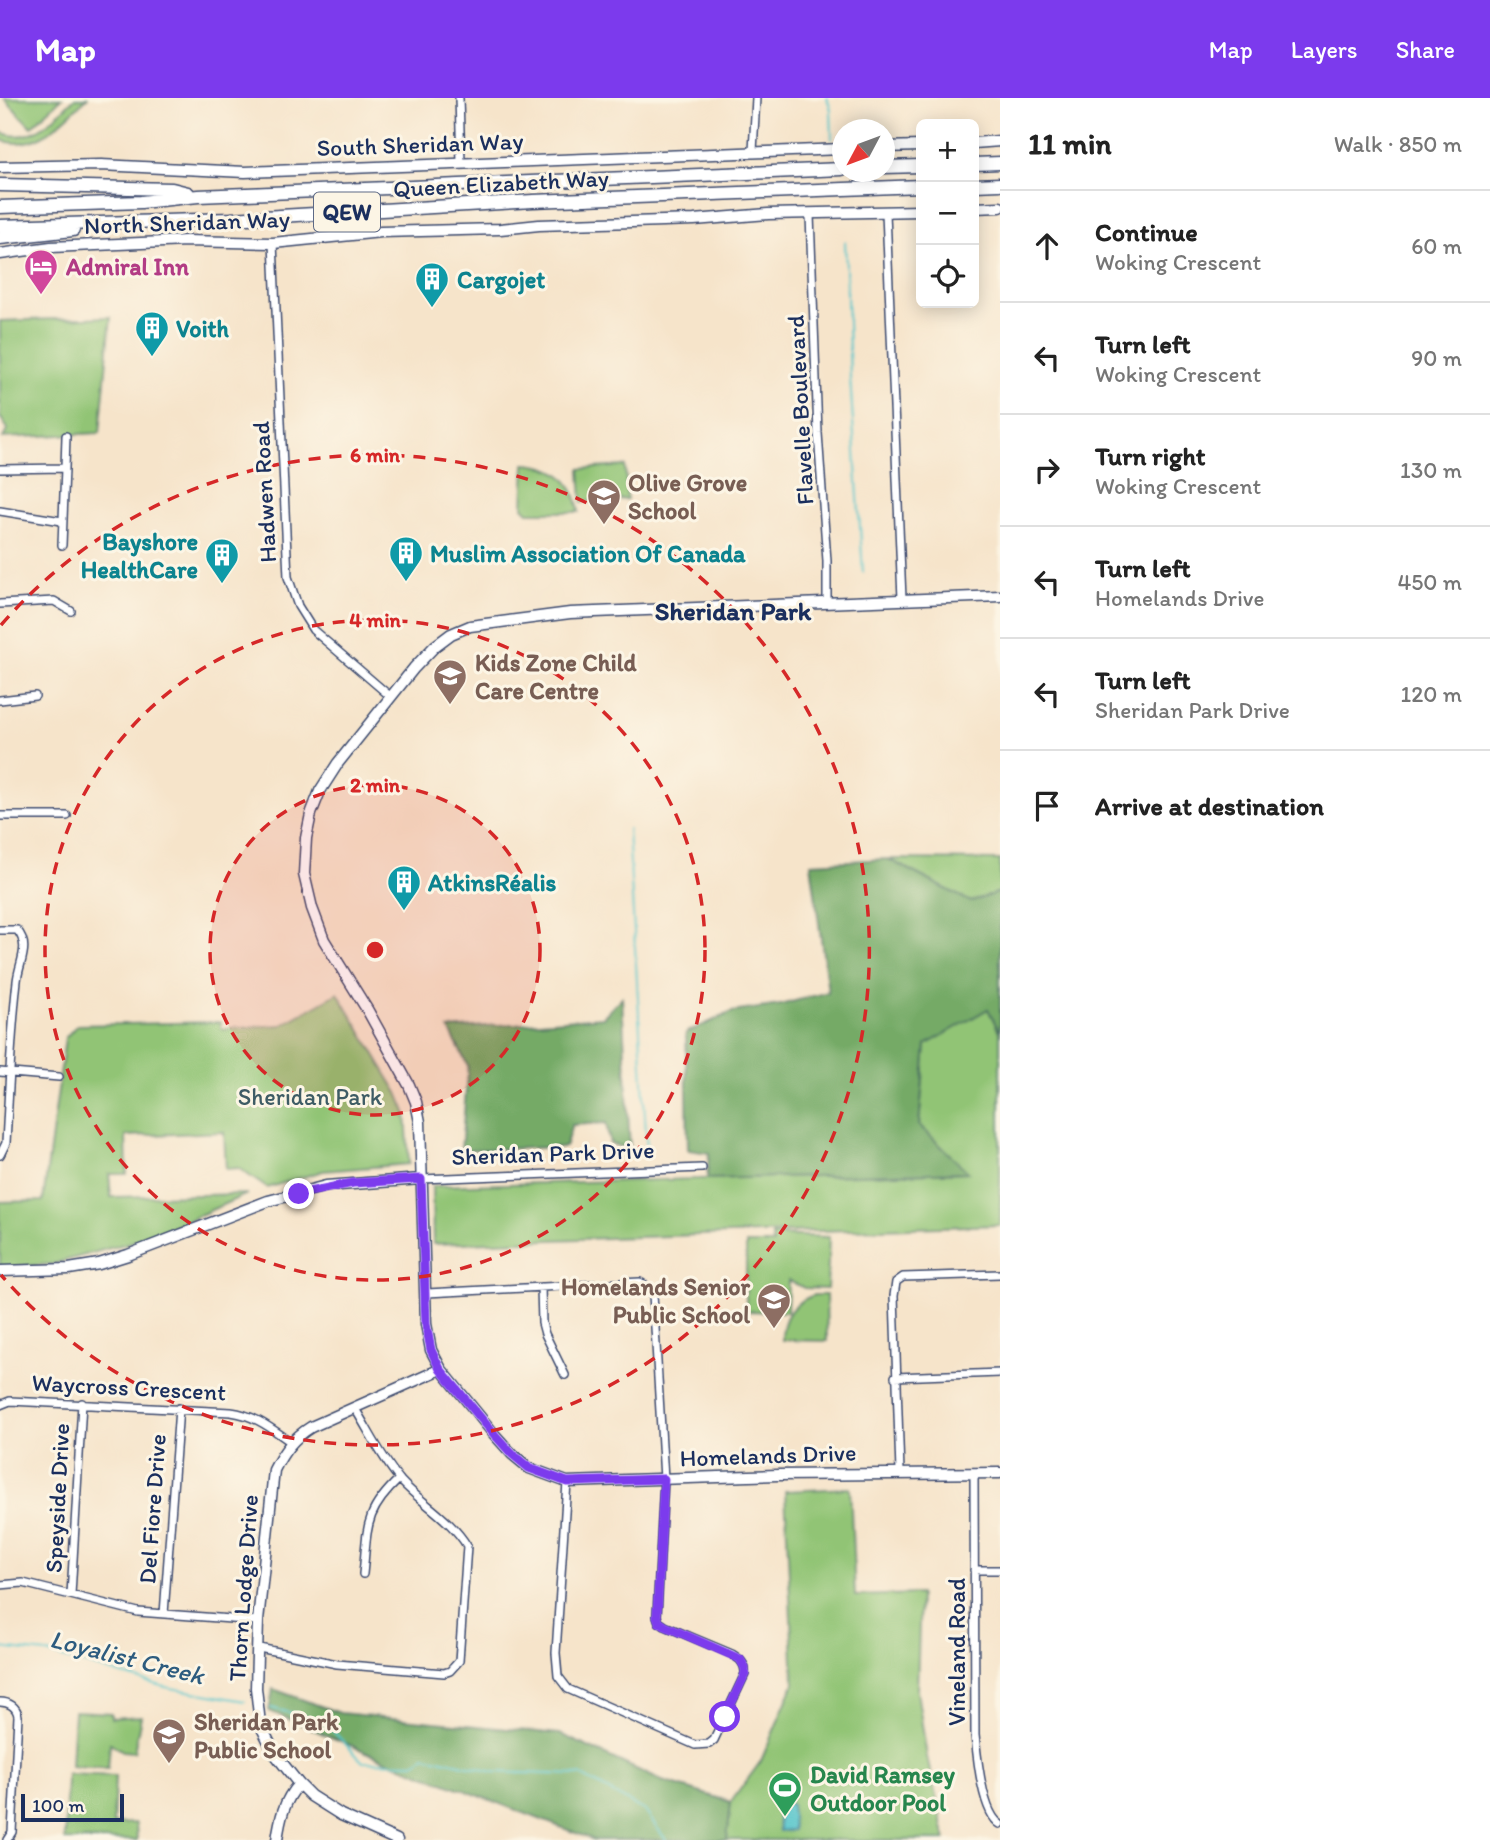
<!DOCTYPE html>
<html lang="en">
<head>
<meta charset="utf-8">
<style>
	body { margin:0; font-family:Itim,sans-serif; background:#f6f6f6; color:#222 }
	.controls { position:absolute; right:21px; top:21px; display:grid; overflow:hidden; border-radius:10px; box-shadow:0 4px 18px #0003 }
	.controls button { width:63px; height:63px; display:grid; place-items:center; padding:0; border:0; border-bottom:2px solid #e0e0e0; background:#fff; color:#222; font:35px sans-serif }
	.compass { position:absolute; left:832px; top:21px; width:63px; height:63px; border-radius:50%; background:#fff; box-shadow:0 4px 18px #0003; rotate:229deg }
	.scale { position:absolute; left:21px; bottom:18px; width:103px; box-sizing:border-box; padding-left:7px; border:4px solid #1b2f5e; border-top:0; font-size:19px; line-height:24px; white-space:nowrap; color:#1b2f5e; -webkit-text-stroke:5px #fcf5e5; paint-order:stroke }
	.stop { position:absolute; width:21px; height:21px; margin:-16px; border:5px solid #7c3aed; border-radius:50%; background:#fff }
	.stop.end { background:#7c3aed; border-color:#fff; box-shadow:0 2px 7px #0008 }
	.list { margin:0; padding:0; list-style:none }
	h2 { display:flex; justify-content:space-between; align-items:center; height:91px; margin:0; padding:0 28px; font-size:30px }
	h2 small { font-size:23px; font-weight:400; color:#767676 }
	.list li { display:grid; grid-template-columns:46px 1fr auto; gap:21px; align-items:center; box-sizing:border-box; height:112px; padding:0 28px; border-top:2px solid #e0e0e0 }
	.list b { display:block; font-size:26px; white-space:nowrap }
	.list p { margin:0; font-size:23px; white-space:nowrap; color:#767676 }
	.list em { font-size:23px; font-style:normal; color:#767676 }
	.icon { flex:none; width:38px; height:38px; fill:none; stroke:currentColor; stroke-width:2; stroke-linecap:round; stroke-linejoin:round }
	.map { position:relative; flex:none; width:1000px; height:1742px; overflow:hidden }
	header { display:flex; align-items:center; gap:42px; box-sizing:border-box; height:98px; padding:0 35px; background:#7c3aed; color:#fff }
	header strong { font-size:33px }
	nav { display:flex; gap:38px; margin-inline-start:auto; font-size:24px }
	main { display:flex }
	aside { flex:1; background:#fff }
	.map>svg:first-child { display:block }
</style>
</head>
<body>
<header>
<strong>Map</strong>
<nav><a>Map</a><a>Layers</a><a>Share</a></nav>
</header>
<main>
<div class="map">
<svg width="1000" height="1742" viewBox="0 0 1000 1742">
	<rect width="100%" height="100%" fill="#fcf5e5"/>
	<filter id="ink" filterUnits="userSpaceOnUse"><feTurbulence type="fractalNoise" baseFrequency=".0143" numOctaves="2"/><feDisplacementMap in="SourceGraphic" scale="14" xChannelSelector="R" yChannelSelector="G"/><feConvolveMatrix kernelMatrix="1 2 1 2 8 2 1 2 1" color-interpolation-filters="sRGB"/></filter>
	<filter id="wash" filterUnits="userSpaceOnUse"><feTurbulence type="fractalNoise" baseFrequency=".00686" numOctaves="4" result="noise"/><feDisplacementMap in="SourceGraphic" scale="28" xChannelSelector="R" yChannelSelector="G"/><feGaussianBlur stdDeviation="1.57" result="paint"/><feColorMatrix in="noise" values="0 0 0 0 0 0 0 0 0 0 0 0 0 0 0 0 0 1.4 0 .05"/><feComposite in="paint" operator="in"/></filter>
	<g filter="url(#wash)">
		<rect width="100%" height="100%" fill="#f6e4ca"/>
		<path fill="#91c475" stroke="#567a6a" stroke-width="2" d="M 4,0 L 62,0 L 31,29 Z
			M 75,0 L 87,0 C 62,23 37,55 0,42 L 0,34 C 33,48 53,20 75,0 Z
			M 111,219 L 100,335 L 3,340 L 8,331 L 0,319 L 0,223 Z
			M 525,366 C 558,368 574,382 579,414 L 528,414 L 523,409 Z
			M 625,368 L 627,401 L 582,404 L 580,371 Z
			M 888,761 L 1000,762 L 1000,794 L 971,804 Z
			M 338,895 L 398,995 L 406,1014 L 409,1066 L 323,1073 L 267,1090 L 238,1070 L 226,1071 L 224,1034 L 126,1038 L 127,1076 L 109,1076 L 111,1099 L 247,1096 L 153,1138 L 53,1166 L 0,1170 L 0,1104 L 43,1103 L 65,940 L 77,927 L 221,924 L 221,931 L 282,927 Z
			M 988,910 L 1000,935 L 1000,1127 L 433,1146 L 432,1088 L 967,1074 L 919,1027 L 926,947 Z
			M 772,1137 L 829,1139 L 827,1191 L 804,1190 L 788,1182 L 787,1214 L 746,1213 L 746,1146 L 773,1146 Z
			M 814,1197 L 826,1197 L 827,1243 L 782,1242 C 782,1219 792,1205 814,1197 Z
			M 850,1390 L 855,1498 L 920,1496 L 917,1593 L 927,1659 L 946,1742 L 727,1742 L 731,1704 L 761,1663 L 794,1585 L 785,1393 Z
			M 74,1613 L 111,1615 L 111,1620 L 141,1618 L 134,1654 L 123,1653 L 110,1645 L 108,1670 L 71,1668 Z
			M 67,1676 L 115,1678 L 113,1726 L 136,1725 L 137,1742 L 65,1742 Z"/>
		<path fill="#74aa66" stroke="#486c62" stroke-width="2" d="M 888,761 L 971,804 L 1000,794 L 1000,935 L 988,911 L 926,947 L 919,1027 L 968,1074 L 707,1081 L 709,1055 L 688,1052 L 686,935 L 732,914 L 780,907 L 828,894 L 811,765 Z
			M 622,899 L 630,1051 L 610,1046 L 606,1025 L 572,1027 L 565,1049 L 461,1052 L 468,968 L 449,931 L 603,919 Z
			M 273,1591 L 340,1615 L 560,1636 L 662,1683 L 731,1704 L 727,1742 L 594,1742 L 383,1661 L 269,1613 Z"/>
		<path fill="#58c6cc" stroke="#3a7a95" stroke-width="2" d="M 791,1706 L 793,1732 L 779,1733 L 777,1707 Z"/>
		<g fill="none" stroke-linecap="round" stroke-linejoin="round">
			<path stroke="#58c6cc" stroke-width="2" d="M 827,0 L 831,12 L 832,41
				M 845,143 L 850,279 L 863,474
				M 628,731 L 647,1052
				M 0,1550 L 46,1555 L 165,1589 L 245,1603
				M 271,1610 L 323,1623 L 363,1664 L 414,1665 L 426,1658 L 494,1674 L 580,1677 L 645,1713 L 666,1742"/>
		</g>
	</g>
	<g filter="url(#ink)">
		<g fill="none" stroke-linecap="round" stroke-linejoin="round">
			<g stroke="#3c4a6e" stroke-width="10">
				<path id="street" d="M 459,0 L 461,64
					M 753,53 L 756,0
					M 886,115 L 902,501
					M 810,117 L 818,335 L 827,463 L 827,505
					M 273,145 L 288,479 L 298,508 L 313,532 L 391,599
					M 65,370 L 66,338
					M 0,371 L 65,370 L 62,447
					M 0,413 L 62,423
					M 0,506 L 54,503 L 71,513
					M 0,602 L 35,598
					M 0,718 L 67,718
					M 0,832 L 17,832 C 31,848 19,864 17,883 C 11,937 9,991 6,1045 L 0,1057
					M 0,974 L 59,979
					M 421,1081 L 702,1070
					M 541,1189 L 542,1225 L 545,1236 L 565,1277
					M 427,1195 L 640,1184 L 650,1190 L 653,1196 L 664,1381 L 657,1518 L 659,1524 L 665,1528 L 732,1556 C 740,1561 746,1566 745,1576 L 714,1642 L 709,1646 L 695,1647 L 568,1591 L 558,1578 L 556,1555 L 567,1384
					M 895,1279 L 1000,1275
					M 0,1307 L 10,1303 L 231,1314 C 255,1317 272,1331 291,1344
					M 900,1374 L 894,1198 L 896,1184 L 903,1179 L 1000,1176
					M 974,1375 L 975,1637 C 977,1658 982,1715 1000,1726
					M 974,1472 L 1000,1472
					M 363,1476 C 368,1430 363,1415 399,1381
					M 0,1487 L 23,1485 L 138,1514 L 258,1523
					M 71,1497 L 82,1305
					M 164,1516 L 179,1310
					M 259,1550 L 337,1566 L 444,1575 L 450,1573 L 459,1563 L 467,1448 C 452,1422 421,1405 401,1383 C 382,1361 369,1333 354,1309
					M 0,1604 C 9,1604 17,1609 18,1618 L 12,1734 L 7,1742"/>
			</g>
			<g stroke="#3c4a6e" stroke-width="13">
				<path id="secondary" d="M 974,45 L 1000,43
					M 884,49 L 921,48
					M 0,69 L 101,67 L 245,74 L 842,51
					M 974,110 L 1000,109
					M 0,156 L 51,149 L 186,143 L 273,145 L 381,134 L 500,131 L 539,127 L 694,122 L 768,116 L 921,113
					M 1000,498 L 570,515 L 470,528 L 451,536 L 435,548 L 414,570 L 338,665 L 320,693 L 311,716 L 306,740 L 304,776 L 312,810 L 324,842 L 368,913 L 409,987 L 416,1004 L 420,1024 L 426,1226 L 431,1252 L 441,1271 L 494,1336 L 512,1356 L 529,1370 L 567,1384 L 778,1377 L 1000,1375
					M 0,1173 L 69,1171 L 99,1166 L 128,1157 L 268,1103 L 326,1088 L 421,1081
					M 277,1742 C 280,1721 284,1702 299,1686
					M 397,1742 L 341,1717 L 311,1698 L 299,1686 L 275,1656 L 260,1626 L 256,1590 L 258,1523 L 274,1372 C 283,1354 293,1340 311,1329 L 441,1271"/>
			</g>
			<g stroke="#3c4a6e" stroke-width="15">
				<path id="highway" d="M 974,66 L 1000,65
					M 884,69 L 921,68
					M 0,87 L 172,91 L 188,95
					M 974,87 L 1000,86
					M 0,109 L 141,104 L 198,98 L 842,71
					M 0,128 L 231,121 L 533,103 L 921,88
					M 0,140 L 73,132"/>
			</g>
			<use href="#street" stroke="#fff" stroke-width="7"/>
			<use href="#secondary" stroke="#fff" stroke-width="10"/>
			<use href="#highway" stroke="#fff" stroke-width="12"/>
		</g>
	</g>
	<g fill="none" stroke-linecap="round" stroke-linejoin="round" filter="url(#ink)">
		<path stroke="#7c3aed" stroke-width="9" d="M 299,1096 L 353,1085 L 421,1081 L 426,1226 L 431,1252 L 440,1271 L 494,1336 L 512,1356 L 529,1370 L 567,1384 L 664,1381 L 657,1518 L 659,1524 L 665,1528 L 740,1561 L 745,1570 L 745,1576 L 725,1619"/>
	</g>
	<circle cx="375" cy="852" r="165" fill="#d62828" fill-opacity=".12"/>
	<g fill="none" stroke="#d62828" stroke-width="3.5" stroke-dasharray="12 9">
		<circle cx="375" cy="852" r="165"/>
		<circle cx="375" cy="852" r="330"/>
		<path d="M1 527A495 495 0 1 1 1 1177"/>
	</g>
	<defs>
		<g id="hotel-pin" transform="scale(1.75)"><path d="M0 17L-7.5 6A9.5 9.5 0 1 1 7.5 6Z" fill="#d1479c" stroke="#fcf5e5"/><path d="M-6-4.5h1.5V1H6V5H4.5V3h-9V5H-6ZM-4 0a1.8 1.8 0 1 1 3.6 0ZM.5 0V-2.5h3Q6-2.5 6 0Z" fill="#fff"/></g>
		<g id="building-pin" transform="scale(1.75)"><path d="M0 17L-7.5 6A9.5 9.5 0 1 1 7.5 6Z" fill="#0f9aa8" stroke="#fcf5e5"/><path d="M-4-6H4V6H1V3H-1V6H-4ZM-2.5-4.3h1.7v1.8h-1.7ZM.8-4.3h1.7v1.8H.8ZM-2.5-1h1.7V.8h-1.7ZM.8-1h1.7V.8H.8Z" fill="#fff"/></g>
		<g id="school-pin" transform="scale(1.75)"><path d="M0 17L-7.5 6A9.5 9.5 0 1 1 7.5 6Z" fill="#8d6e63" stroke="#fcf5e5"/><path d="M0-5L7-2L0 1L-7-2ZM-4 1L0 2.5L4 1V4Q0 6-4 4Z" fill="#fff"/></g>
		<g id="stadium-pin" transform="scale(1.75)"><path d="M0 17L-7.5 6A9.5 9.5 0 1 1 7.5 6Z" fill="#2e9e5b" stroke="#fcf5e5"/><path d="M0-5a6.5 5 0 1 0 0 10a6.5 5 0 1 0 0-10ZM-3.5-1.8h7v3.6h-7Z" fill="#fff"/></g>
	</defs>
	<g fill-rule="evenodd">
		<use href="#hotel-pin" x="41" y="168"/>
		<use href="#building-pin" x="432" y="181"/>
		<use href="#building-pin" x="152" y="230"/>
		<use href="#school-pin" x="604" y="398"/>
		<use href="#building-pin" x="406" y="455"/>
		<use href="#building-pin" x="222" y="457"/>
		<use href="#school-pin" x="450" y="578"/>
		<use href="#building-pin" x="404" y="784"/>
		<use href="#school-pin" x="774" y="1202"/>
		<use href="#school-pin" x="169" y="1637"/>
		<use href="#stadium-pin" x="785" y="1690"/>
	</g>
	<g text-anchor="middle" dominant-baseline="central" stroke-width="6" stroke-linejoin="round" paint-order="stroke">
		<rect fill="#fcf5e5" stroke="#5e6a86" stroke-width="2" x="314" y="94.5" width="66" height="39" rx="5"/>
		<g font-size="23" font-weight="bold" fill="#1b2f5e">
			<text x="347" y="114">QEW</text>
		</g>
		<g font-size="24" fill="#1b2f5e" stroke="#fcf5e5">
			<text transform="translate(420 46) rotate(-2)">South Sheridan Way</text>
			<text transform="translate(501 85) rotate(-3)">Queen Elizabeth Way</text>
			<text transform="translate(187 124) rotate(-2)">North Sheridan Way</text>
			<text transform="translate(800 312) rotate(-93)">Flavelle Boulevard</text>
			<text transform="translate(264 394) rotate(-93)">Hadwen Road</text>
			<text transform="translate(553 1055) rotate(-2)">Sheridan Park Drive</text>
			<text transform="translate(129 1289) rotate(3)">Waycross Crescent</text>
			<text transform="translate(768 1357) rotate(-2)">Homelands Drive</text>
			<text transform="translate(57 1400) rotate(-87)">Speyside Drive</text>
			<text transform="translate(152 1411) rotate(-86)">Del Fiore Drive</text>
			<text transform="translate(243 1490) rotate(-86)">Thorn Lodge Drive</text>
			<text transform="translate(956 1554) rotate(-90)">Vineland Road</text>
		</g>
		<g font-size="24" font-weight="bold" fill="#b23c85" stroke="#fcf5e5" text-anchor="start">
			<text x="66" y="168">Admiral Inn</text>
		</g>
		<g font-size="24" font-weight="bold" fill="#0d838f" stroke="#fcf5e5" text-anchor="start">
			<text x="457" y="181">Cargojet</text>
			<text x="176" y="230">Voith</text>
			<text x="198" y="443" text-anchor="end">Bayshore<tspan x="198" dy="28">HealthCare</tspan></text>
			<text x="430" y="455">Muslim Association Of Canada</text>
			<text x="428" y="784">AtkinsRéalis</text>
		</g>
		<g font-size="24" font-weight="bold" fill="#785e54" stroke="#fcf5e5" text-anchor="start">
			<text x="628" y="384">Olive Grove<tspan x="628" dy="28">School</tspan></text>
			<text x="475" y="564">Kids Zone Child<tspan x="475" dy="28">Care Centre</tspan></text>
			<text x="750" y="1188" text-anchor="end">Homelands Senior<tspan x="750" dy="28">Public School</tspan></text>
			<text x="194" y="1623">Sheridan Park<tspan x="194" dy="28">Public School</tspan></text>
		</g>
		<g font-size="24" fill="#3e5c65" stroke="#fcf5e5">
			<text x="310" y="998">Sheridan Park</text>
		</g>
		<g font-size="24" font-weight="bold" fill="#27864d" stroke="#fcf5e5" text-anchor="start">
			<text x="810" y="1676">David Ramsey<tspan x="810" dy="28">Outdoor Pool</tspan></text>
		</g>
		<g font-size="26" font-weight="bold" fill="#1b2f5e" stroke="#fcf5e5">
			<text x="733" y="513">Sheridan Park</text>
		</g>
		<g font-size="26" font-style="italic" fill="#2d5c7f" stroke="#fcf5e5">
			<text transform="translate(127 1559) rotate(14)">Loyalist Creek</text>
		</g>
	</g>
	<circle cx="375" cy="852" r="10" fill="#d62828" stroke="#fcf5e5" stroke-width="3.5"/>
	<g font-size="21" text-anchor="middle" font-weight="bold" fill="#d62828" stroke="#fcf5e5" stroke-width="6" stroke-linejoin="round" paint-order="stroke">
		<text x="375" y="364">6 min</text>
		<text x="375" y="529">4 min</text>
		<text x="375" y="694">2 min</text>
	</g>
</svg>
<div class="controls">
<button>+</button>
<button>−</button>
<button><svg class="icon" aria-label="locate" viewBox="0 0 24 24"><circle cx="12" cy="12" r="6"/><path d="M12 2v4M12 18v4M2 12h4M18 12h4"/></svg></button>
</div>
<svg class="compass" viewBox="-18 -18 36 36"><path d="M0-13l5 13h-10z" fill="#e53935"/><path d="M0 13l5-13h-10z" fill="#767676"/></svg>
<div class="scale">100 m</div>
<div class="stop" style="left:725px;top:1619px"></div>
<div class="stop end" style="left:299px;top:1096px"></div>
</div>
<aside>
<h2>11 min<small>Walk · 850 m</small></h2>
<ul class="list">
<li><svg class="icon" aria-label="ahead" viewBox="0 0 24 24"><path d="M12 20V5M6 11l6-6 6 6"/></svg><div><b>Continue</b><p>Woking Crescent</p></div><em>60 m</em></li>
<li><svg class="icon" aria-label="left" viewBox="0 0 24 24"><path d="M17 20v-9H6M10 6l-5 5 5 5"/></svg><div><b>Turn left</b><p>Woking Crescent</p></div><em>90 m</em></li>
<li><svg class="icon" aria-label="right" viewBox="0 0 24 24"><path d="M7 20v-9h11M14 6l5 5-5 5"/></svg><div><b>Turn right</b><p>Woking Crescent</p></div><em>130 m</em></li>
<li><svg class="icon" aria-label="left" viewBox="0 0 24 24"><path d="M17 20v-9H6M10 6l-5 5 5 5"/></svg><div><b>Turn left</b><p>Homelands Drive</p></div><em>450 m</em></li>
<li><svg class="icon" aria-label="left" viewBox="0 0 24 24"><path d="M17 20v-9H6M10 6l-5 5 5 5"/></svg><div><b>Turn left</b><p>Sheridan Park Drive</p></div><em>120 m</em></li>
<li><svg class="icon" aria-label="arrive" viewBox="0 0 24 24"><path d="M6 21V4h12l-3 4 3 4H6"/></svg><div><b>Arrive at destination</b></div></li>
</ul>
</aside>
</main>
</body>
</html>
